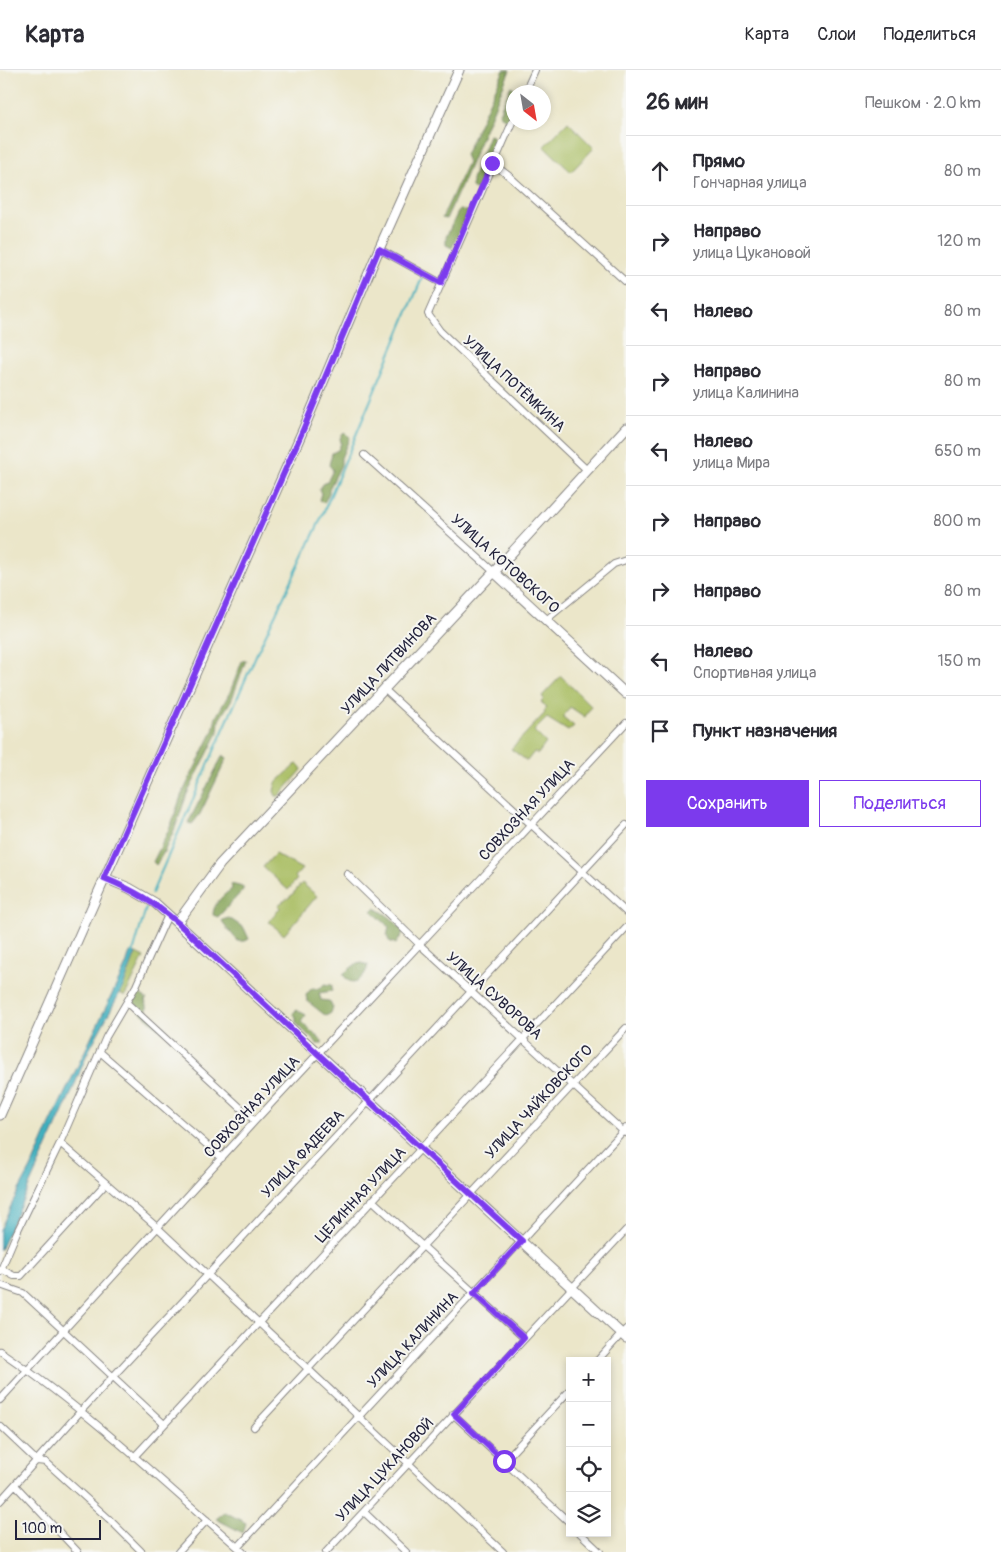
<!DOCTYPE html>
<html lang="ru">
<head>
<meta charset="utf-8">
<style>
	body { margin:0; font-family:Pangolin,sans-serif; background:#f7f7f7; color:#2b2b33 }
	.controls { position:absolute; right:15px; bottom:15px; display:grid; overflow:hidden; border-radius:0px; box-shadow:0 2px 8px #0003 }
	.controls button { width:45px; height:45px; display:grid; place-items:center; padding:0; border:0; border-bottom:1px solid #e1e1e2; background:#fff; color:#2b2b33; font:25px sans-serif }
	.compass { position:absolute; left:506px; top:15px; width:45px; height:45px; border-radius:50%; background:#fff; box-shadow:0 2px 8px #0003; rotate:149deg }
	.scale { position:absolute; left:15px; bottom:12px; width:86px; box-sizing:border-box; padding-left:5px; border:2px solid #22223b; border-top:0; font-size:14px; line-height:18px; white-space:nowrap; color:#22223b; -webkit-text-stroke:4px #f6f6f2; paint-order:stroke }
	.stop { position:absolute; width:15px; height:15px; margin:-11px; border:4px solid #7c3aed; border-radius:50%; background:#fff }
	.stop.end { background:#7c3aed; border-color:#fff; box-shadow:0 1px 5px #0008 }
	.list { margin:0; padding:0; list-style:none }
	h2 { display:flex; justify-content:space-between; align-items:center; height:65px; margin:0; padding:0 20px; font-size:21px }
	h2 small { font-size:16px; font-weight:400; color:#7c7c81 }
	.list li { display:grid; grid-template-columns:32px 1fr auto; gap:15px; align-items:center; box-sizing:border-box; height:70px; padding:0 20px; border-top:1px solid #e1e1e2 }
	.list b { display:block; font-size:19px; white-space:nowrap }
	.list p { margin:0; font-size:16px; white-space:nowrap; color:#7c7c81 }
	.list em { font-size:16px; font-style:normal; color:#7c7c81 }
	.actions { display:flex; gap:10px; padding:15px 20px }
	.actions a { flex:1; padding:11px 0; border:1px solid #7c3aed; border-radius:0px; text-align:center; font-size:18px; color:#7c3aed }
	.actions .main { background:#7c3aed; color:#fff }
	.icon { flex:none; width:28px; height:28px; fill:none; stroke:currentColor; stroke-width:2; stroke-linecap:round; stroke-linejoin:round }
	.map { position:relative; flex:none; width:626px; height:1482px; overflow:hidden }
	header { display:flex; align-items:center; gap:30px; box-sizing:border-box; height:70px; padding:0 25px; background:#fff; border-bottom:1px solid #e1e1e2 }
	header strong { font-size:24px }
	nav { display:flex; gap:28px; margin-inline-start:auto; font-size:18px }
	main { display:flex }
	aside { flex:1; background:#fff }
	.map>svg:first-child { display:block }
</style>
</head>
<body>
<header>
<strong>Карта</strong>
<nav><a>Карта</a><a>Слои</a><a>Поделиться</a></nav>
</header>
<main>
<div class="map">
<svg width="626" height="1482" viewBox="0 0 626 1482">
	<rect width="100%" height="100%" fill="#f6f6f2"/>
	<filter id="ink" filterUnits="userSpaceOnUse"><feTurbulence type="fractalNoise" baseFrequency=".02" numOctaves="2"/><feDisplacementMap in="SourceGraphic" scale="10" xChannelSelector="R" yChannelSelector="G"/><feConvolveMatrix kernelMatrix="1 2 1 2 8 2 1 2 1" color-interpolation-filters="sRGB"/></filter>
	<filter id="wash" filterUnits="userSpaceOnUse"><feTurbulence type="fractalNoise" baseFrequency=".0096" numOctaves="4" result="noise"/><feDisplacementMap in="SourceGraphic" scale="20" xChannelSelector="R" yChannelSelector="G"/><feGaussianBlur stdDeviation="1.12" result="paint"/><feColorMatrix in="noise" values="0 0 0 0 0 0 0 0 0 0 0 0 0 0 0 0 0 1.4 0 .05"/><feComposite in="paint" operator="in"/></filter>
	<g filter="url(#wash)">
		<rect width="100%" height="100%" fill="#ebe6c9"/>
		<path fill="#a9bd62" stroke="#66704e" d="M 568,52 L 594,78 L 571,102 L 544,76 Z
			M 561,606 L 591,636 L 585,647 L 570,637 L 563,647 L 574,656 L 568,661 L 547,648 L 534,661 L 546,673 L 538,684 L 534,682 L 527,691 L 511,679 L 545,643 L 544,641 L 547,638 L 541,632 L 544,629 L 542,626 Z
			M 298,694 L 302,699 L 301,701 L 279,726 L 276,726 L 274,721 L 276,713 L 295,695 Z
			M 275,784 L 302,799 L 295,807 L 297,809 L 288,820 L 263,797 Z
			M 302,813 L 317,826 L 284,865 L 269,852 L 280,838 L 278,835 L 291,826 Z
			M 136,883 L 144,887 L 125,926 L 120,923 Z"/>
		<path fill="#86a458" stroke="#54634a" d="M 504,0 L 510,0 L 465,107 L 446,149 L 442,148 L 468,92 L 465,85 Z
			M 511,16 L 518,21 L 517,22 L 514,22 L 513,35 L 510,49 L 505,50 L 499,43 Z
			M 489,65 L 493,66 L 494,73 L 490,77 L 493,84 L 476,120 L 472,117 L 472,109 Z
			M 459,140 L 468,141 L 452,178 L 446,175 L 446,167 Z
			M 344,363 L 350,367 L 341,388 L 341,395 L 329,419 L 329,423 L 324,433 L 319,430 L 321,423 L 319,420 L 322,414 L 327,412 L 333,400 L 329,395 L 332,383 L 338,380 L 341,373 L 340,368 Z
			M 246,590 L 232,629 L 219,650 L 218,663 L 187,724 L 175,758 L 164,782 L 156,795 L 153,792 L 171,755 L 181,726 L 213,661 L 216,647 L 230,622 L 242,591 Z
			M 223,685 L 227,688 L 200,744 L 192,754 L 188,753 Z
			M 231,814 L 243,817 L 243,820 L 218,847 L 213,845 C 213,834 223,825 232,819 Z
			M 375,838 C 388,845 397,851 403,863 L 396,874 L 389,871 L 387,866 L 389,857 L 372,841 Z
			M 229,848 L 244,858 L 249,869 L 245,871 L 238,871 L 224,855 L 222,850 Z
			M 362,893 L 368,895 C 366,907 352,921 343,904 L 356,894 Z
			M 324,914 L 332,915 L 332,921 L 319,923 L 321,930 L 329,931 L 333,937 L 331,943 L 326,946 L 307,931 L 306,925 L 312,918 L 320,919 Z
			M 139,923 L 147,929 L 145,931 L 147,935 L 147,945 C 153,947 158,951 161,955 L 158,958 L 133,935 L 133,929 Z
			M 297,940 L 306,945 L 301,952 L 322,971 L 322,974 L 317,974 L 296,953 L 296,947 L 293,943 Z
			M 225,1442 L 246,1453 L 243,1463 L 216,1449 Z"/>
		<path fill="#40afbd" stroke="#31687c" d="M 130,882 L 136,883 L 123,917 L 87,984 L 71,1024 L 0,1180 L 0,1160 L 13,1131 L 31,1098 L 50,1054 L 126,895 Z"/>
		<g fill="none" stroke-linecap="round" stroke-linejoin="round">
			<path stroke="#40afbd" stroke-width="2" d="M 152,823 L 257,583 L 319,453 L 422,208
				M 133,883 L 146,838"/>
		</g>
	</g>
	<g filter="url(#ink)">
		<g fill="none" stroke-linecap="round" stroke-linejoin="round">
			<g stroke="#868482" stroke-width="8">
				<path id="street" d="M 525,22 L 535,0
					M 514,48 L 428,244 L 440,261 L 587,400
					M 492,93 L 509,106 L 626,212
					M 379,179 L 441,213
					M 364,385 L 494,502
					M 546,550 L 614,494 L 626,490
					M 384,619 L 626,842
					M 347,804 L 419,874 L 625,1063
					M 127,933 L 255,1051
					M 100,982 L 222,1088
					M 60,1073 L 158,1158 L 503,1482
					M 372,1130 L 524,1268
					M 1,1199 L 14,1206 L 21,1206 L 106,1113
					M 0,1202 L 17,1162 L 60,1073 L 106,967 L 136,916 L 168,845
					M 0,1215 L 23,1223 L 164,1354
					M 0,1281 C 87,1340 164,1413 243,1482
					M 597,1291 L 626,1259
					M 0,1330 L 255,1051 L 626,653
					M 453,1344 L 570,1453
					M 0,1356 L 37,1391 L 46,1392 L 109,1449 L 142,1482
					M 254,1357 L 626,958
					M 134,1387 L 626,858
					M 504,1391 L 570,1320
					M 15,1415 L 78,1482
					M 0,1431 L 80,1342 L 626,755
					M 364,1442 L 406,1482
					M 580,1463 L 600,1482
					M 238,1477 L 626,1058
					M 178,1482 L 207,1450
					M 326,1482 L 626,1160"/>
			</g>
			<g stroke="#868482" stroke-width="11">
				<path id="secondary" d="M 494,502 L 626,624
					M 105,808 L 129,818 L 155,833 L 177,853 L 626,1268
					M 177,853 L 220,794 L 494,502 L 626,358
					M 0,1045 L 303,360 L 379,179 L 459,0"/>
			</g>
			<use href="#street" stroke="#fff" stroke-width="6"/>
			<use href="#secondary" stroke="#fff" stroke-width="9"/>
		</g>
	</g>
	<g fill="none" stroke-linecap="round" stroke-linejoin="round" filter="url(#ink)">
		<path stroke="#7c3aed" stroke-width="6" d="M 492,93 L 441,213 L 379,179 L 303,360 L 104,808 C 135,821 152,831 178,853 L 318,984 L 522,1171 L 474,1223 L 524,1268 L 454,1344 L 504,1391"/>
	</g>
	<g text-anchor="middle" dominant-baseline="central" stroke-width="4" stroke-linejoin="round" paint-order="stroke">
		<g font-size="15" fill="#22223b" stroke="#f6f6f2">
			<text transform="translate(514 314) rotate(43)">УЛИЦА ПОТЁМКИНА</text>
			<text transform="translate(505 494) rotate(42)">УЛИЦА КОТОВСКОГО</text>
			<text transform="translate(389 594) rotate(-47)">УЛИЦА ЛИТВИНОВА</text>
			<text transform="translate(527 740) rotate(-47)">СОВХОЗНАЯ УЛИЦА</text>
			<text transform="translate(494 926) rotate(42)">УЛИЦА СУВОРОВА</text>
			<text transform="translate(539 1032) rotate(-47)">УЛИЦА ЧАЙКОВСКОГО</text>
			<text transform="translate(252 1037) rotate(-47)">СОВХОЗНАЯ УЛИЦА</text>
			<text transform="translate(303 1084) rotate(-47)">УЛИЦА ФАДЕЕВА</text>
			<text transform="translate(361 1125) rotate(-47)">ЦЕЛИННАЯ УЛИЦА</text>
			<text transform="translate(413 1270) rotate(-47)">УЛИЦА КАЛИНИНА</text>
			<text transform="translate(385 1400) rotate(-47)">УЛИЦА ЦУКАНОВОЙ</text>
		</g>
	</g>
</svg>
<div class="controls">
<button>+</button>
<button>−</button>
<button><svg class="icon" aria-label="locate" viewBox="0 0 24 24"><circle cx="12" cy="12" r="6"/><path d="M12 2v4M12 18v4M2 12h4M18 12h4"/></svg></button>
<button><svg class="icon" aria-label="layers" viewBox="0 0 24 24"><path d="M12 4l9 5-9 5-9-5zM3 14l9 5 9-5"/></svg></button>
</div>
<svg class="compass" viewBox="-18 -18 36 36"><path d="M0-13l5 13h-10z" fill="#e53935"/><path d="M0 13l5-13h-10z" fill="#7c7c81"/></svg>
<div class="scale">100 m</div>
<div class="stop" style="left:504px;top:1391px"></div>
<div class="stop end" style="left:492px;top:93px"></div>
</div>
<aside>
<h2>26 мин<small>Пешком · 2.0 km</small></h2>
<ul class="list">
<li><svg class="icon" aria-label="ahead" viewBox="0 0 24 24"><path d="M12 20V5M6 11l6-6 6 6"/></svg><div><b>Прямо</b><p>Гончарная улица</p></div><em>80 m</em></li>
<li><svg class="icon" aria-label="right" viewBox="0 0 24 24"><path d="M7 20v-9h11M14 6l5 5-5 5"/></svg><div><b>Направо</b><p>улица Цукановой</p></div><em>120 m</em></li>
<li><svg class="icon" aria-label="left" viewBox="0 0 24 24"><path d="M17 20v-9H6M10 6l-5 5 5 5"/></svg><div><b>Налево</b></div><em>80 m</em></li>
<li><svg class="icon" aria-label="right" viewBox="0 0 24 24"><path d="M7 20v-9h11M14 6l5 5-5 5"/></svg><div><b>Направо</b><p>улица Калинина</p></div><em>80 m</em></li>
<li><svg class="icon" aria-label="left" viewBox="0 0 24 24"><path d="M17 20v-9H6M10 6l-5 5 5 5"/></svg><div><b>Налево</b><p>улица Мира</p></div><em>650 m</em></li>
<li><svg class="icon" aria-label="right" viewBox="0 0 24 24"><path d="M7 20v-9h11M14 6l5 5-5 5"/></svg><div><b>Направо</b></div><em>800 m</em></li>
<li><svg class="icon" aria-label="right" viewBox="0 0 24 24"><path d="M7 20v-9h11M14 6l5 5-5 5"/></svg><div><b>Направо</b></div><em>80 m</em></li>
<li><svg class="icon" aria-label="left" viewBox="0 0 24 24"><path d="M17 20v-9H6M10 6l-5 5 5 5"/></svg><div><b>Налево</b><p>Спортивная улица</p></div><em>150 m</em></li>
<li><svg class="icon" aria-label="arrive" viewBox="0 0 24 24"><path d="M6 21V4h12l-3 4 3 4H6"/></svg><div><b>Пункт назначения</b></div></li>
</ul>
<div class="actions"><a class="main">Сохранить</a><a>Поделиться</a></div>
</aside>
</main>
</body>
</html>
